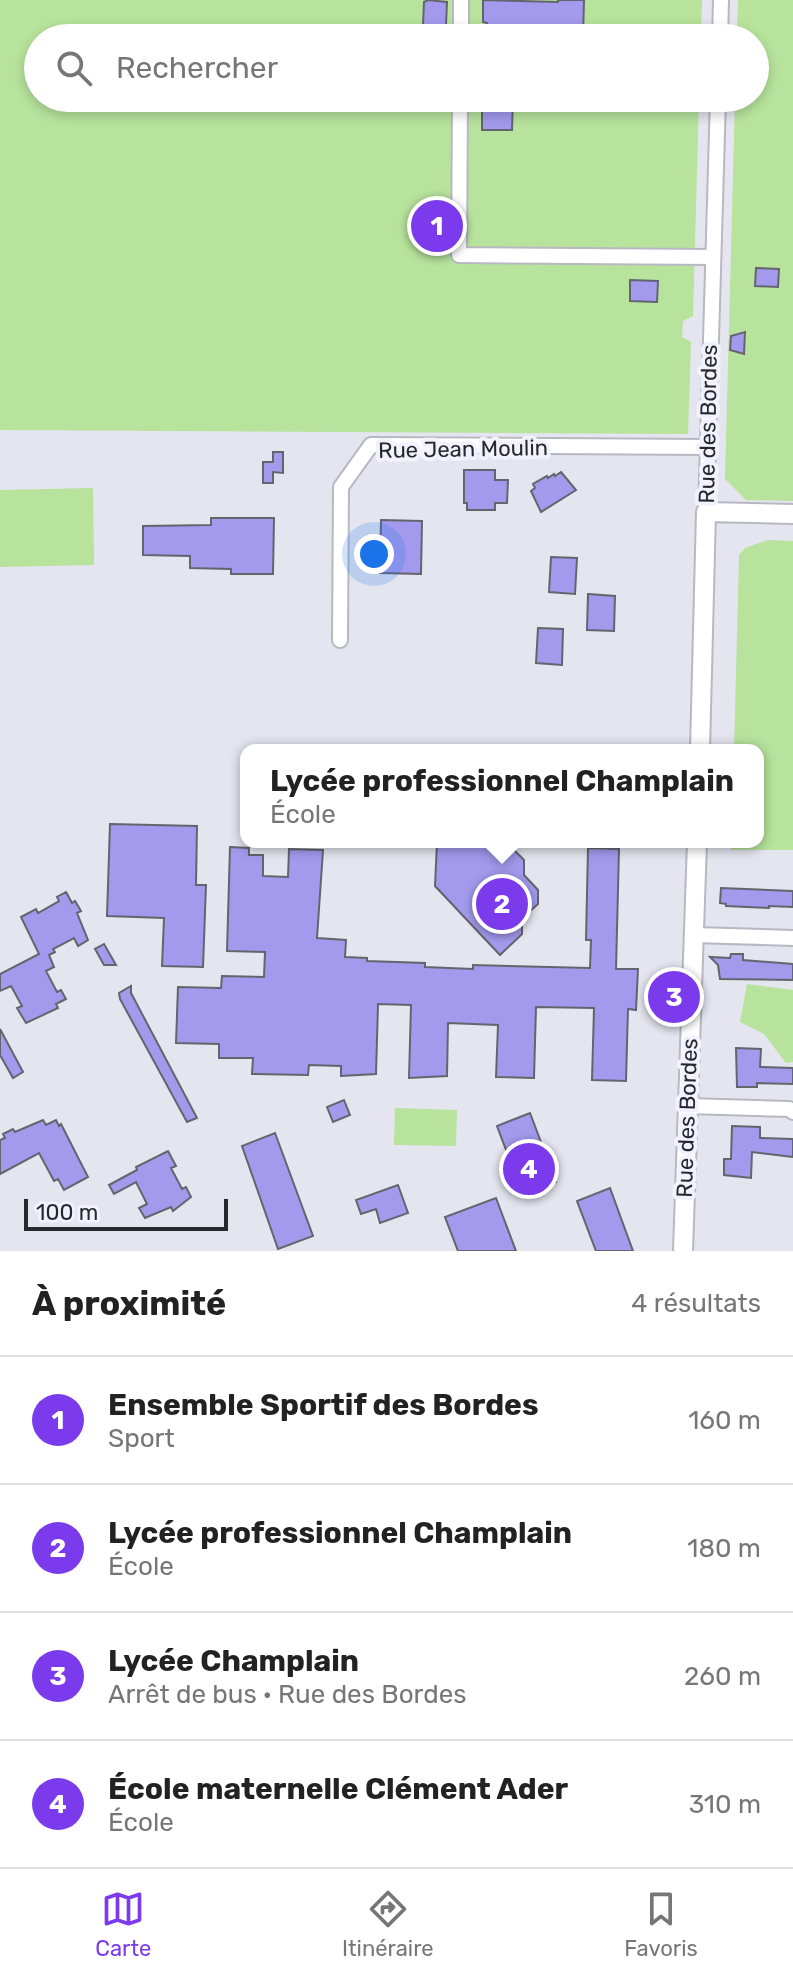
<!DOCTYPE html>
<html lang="fr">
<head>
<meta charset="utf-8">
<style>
	body { margin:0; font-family:Rubik,sans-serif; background:#f6f6f6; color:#222 }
	.scale { position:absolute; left:24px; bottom:20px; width:204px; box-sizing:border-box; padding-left:8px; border:4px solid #28282c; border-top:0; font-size:22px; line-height:28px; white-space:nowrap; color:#28282c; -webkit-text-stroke:6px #f2f2fe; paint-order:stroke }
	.you { position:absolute; left:374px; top:554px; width:28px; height:28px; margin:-20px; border:6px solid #fff; border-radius:50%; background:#1a73e8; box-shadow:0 0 0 12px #1a73e833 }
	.badge { display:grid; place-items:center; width:52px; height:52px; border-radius:50%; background:#7c3aed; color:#fff; font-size:26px; font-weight:700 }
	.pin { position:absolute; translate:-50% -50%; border:4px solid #fff; box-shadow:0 2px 8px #0006 }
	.popup { position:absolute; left:240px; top:744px; width:524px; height:104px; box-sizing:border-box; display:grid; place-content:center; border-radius:16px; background:#fff; filter:drop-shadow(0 2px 6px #0005); font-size:26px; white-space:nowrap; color:#767676 }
	.popup b { font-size:30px; color:#222 }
	.popup::after { content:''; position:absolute; left:50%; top:100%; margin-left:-16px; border:16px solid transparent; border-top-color:#fff }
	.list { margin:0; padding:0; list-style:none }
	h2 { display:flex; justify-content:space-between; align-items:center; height:104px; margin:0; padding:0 32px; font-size:34px }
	h2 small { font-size:26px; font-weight:400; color:#767676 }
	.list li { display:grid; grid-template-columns:52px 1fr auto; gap:24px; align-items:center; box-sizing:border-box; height:128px; padding:0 32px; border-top:2px solid #e0e0e0 }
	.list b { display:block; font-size:30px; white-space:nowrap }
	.list p { margin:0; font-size:26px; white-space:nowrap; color:#767676 }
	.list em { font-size:26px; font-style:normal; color:#767676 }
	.icon { flex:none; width:44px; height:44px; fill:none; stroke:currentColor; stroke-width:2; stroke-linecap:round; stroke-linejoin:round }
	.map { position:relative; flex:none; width:793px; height:1251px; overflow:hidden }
	.search { position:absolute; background:#fff; box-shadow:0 4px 12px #0003; left:24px; right:24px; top:24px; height:88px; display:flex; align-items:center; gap:20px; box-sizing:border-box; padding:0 28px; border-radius:44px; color:#767676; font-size:30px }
	.sheet { height:616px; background:#fff }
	nav { display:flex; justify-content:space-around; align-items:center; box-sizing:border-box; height:112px; border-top:2px solid #e0e0e0; background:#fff; font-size:22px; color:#767676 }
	nav a { display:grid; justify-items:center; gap:4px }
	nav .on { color:#7c3aed }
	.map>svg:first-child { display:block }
</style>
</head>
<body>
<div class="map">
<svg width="793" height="1251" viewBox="0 0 793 1251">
	<rect width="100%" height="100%" fill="#e5e5f0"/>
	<path fill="#b7e39c" d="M 0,0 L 702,0 L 701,38 L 38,38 L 38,98 L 699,98 L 693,316 L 683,321 L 682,337 L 691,342 L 688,434 L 0,430 Z
		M 738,0 L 793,0 L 793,501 L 746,500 L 725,479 L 735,98 L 755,98 L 755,38 L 737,38 Z
		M 93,488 L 94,565 L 0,567 L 0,490 Z
		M 768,540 L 793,541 L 793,850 L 731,850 L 731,842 L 758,842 L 758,750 L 734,750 L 739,555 L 745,548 Z
		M 747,984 L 793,990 L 793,1062 L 786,1063 L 764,1034 L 740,1022 Z
		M 395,1108 L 457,1110 L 456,1146 L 394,1145 Z"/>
	<path fill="#a39aee" stroke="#64646e" stroke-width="2" d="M 428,0 L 447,2 L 446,25 L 442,25 L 442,37 L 427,37 L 427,25 L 423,25 L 424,2 Z
		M 483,0 L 558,2 L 558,0 L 584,0 L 583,38 L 487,38 L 487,23 L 483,22 Z
		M 482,98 L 513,98 L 512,130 L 482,130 Z
		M 756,268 L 779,269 L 778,287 L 755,286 Z
		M 630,280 L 658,281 L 657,302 L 630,301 Z
		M 745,332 L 744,354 L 730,350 L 731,336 Z
		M 273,452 L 283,452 L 283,473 L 273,472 L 273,483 L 263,483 L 263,462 L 273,462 Z
		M 464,470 L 495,470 L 495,480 L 508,480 L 507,503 L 495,503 L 495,510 L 467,510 L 467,503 L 464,503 Z
		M 561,472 L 576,490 L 541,512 L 531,491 L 535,488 L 533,484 L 547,476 L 548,478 L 554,474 L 555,476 Z
		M 211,518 L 274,518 L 273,574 L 231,574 L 231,569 L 190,568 L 190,556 L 143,555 L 143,526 L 211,525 Z
		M 381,520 L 422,521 L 421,574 L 380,573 Z
		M 551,557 L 577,558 L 575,594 L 549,592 Z
		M 588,594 L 615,596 L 614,631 L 587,630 Z
		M 538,628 L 563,629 L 562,665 L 536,663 Z
		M 110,824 L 197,826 L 196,885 L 206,885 L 203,967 L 162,966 L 164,918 L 107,916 Z
		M 437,842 L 509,845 L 524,860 L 524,875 L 538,890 L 538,904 L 522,918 L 522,934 L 500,955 L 435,886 Z
		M 230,847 L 249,848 L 249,855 L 263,855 L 263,876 L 288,877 L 289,849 L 323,850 L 317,938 L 346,940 L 345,957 L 367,958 L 367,961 L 425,963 L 425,967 L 473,969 L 473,965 L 590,968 L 591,940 L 586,940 L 588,848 L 619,849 L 616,969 L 638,969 L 636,1010 L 628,1009 L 626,1081 L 592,1080 L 594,1008 L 536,1007 L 534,1078 L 496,1077 L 498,1025 L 448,1023 L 447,1076 L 409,1078 L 411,1005 L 378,1004 L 376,1074 L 341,1076 L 341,1066 L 309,1065 L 308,1075 L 252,1074 L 253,1058 L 219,1058 L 219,1044 L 176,1043 L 178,987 L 221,988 L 222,976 L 264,977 L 265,952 L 227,951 Z
		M 721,888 L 793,891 L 793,907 L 769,906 L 769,908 L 726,906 L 726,904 L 720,903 Z
		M 66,892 L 72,903 L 75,901 L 81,911 L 77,913 L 88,940 L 78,946 L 74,938 L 53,949 L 55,952 L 49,955 L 54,967 L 46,971 L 57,992 L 61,990 L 66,999 L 56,1004 L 58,1008 L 26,1023 L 17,1008 L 22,1006 L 11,986 L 0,991 L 0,974 L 39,954 L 21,917 L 36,909 L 38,913 L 59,901 L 57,897 Z
		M 104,944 L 116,965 L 104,965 L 95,949 Z
		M 731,954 L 743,954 L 743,960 L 793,964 L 793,980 L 720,979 L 718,965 L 710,957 L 730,958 Z
		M 131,986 L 131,993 L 197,1118 L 187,1122 L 120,999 L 119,993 Z
		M 0,1029 L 23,1072 L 13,1078 L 0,1055 Z
		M 736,1048 L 761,1049 L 760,1067 L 793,1068 L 793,1084 L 757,1083 L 757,1087 L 737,1087 Z
		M 344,1100 L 350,1115 L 333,1122 L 327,1107 Z
		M 530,1113 L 556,1182 L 523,1195 L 497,1126 Z
		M 43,1120 L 46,1125 L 56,1120 L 59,1126 L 61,1124 L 88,1177 L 64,1190 L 58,1179 L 54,1181 L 39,1153 L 0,1174 L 0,1140 L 5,1138 L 3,1134 L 13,1129 L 15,1132 Z
		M 732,1126 L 760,1127 L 760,1138 L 793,1139 L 793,1157 L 752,1152 L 751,1178 L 724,1175 L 724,1159 L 731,1159 Z
		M 275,1133 L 313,1236 L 278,1249 L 242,1146 Z
		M 168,1151 L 176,1166 L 171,1168 L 182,1189 L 186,1187 L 191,1197 L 173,1211 L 171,1207 L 145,1218 L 139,1208 L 147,1204 L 136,1182 L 114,1194 L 109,1185 L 137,1170 L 136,1167 Z
		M 398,1185 L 408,1213 L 380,1223 L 376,1209 L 361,1214 L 356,1200 Z
		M 610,1188 L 633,1251 L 596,1251 L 577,1201 Z
		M 496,1198 L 516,1251 L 458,1251 L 445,1217 Z"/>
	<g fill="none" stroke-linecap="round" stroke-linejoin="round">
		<g stroke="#b8b8c3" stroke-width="18">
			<path id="minor" d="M 461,38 L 461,0
				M 720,38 L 721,0
				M 460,98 L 459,255 L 712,257
				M 706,512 L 718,98
				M 340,640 L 341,487 L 371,445 L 708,447
				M 694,935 L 793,938
				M 688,1106 L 789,1109 L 793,1112"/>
		</g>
		<g stroke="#b8b8c3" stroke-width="22">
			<path id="tertiary" d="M 700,750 L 706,512 L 793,514
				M 683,1251 L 697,842"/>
		</g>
		<use href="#minor" stroke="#fff" stroke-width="14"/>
		<use href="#tertiary" stroke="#fff" stroke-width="18"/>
	</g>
	<g text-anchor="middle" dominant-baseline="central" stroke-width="8" stroke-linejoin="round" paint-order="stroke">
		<g font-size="22" fill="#28282c" stroke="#f2f2fe">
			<text transform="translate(708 424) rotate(-89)">Rue des Bordes</text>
			<text transform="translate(463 449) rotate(-1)">Rue Jean Moulin</text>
			<text transform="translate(687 1118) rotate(-88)">Rue des Bordes</text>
		</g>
	</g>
</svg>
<div class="scale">100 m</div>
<div class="you"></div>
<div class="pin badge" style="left:437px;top:226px">1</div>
<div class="pin badge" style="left:502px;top:904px">2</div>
<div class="popup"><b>Lycée professionnel Champlain</b>École</div>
<div class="pin badge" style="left:674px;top:997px">3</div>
<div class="pin badge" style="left:529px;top:1169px">4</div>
<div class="search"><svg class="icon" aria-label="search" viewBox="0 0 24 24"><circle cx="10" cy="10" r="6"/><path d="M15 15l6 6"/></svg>Rechercher</div>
</div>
<section class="sheet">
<h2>À proximité<small>4 résultats</small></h2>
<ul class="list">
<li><span class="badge">1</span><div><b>Ensemble Sportif des Bordes</b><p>Sport</p></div><em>160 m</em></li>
<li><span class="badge">2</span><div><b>Lycée professionnel Champlain</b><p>École</p></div><em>180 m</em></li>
<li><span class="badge">3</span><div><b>Lycée Champlain</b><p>Arrêt de bus · Rue des Bordes</p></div><em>260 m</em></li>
<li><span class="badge">4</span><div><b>École maternelle Clément Ader</b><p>École</p></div><em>310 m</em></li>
</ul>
</section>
<nav>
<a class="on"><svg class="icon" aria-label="map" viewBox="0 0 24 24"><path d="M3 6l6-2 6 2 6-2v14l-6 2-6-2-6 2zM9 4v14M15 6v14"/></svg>Carte</a>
<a><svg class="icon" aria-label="directions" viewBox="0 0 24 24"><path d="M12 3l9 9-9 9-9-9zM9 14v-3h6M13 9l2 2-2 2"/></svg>Itinéraire</a>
<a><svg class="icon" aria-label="saved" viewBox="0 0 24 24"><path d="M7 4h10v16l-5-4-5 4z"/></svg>Favoris</a>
</nav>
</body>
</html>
